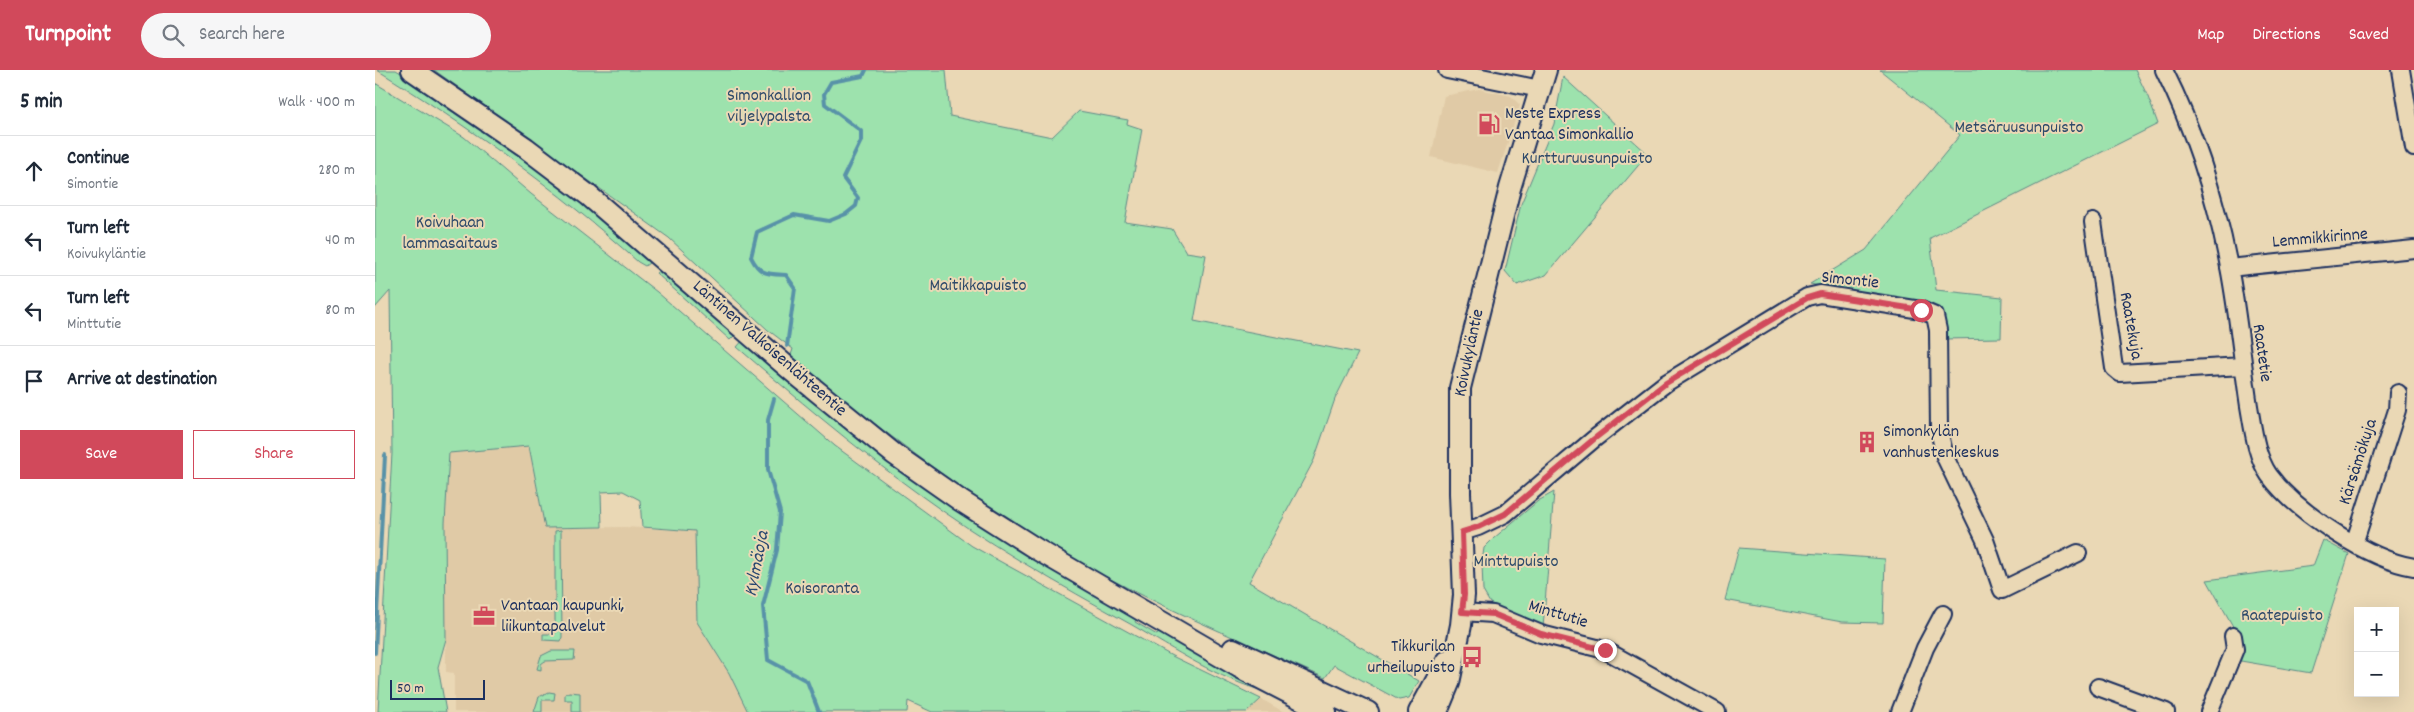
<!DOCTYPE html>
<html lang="en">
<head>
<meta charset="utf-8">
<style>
	body { margin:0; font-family:Dekko,sans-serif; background:#f6f6f7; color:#1f2937 }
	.controls { position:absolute; right:15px; bottom:15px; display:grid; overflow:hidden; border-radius:0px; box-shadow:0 5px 20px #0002 }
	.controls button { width:45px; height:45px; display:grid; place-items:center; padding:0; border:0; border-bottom:1px solid #e0e1e3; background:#fff; color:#1f2937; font:25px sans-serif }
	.scale { position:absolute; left:15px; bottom:12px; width:95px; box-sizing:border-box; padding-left:5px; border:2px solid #1b2f5e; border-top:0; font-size:14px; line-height:18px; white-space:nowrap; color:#1b2f5e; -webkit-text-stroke:4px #ead8b5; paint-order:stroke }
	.stop { position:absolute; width:15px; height:15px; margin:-11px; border:4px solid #d1495b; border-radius:50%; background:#fff }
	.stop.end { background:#d1495b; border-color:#fff; box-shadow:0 1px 5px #0008 }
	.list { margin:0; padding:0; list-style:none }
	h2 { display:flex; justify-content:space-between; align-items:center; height:65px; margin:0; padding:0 20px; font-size:21px }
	h2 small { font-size:16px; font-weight:400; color:#747a83 }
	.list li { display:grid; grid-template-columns:32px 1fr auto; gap:15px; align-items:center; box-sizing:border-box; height:70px; padding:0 20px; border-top:1px solid #e0e1e3 }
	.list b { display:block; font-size:19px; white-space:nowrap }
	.list p { margin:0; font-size:16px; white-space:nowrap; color:#747a83 }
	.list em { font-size:16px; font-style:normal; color:#747a83 }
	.actions { display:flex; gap:10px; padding:15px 20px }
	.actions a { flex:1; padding:11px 0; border:1px solid #d1495b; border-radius:0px; text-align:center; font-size:18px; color:#d1495b }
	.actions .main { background:#d1495b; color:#fff }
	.icon { flex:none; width:28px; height:28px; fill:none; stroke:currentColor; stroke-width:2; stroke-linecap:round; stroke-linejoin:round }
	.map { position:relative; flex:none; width:2039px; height:642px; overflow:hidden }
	header { display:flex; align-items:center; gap:30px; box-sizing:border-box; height:70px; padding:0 25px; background:#d1495b; color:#fff }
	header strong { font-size:24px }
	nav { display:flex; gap:28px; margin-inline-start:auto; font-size:18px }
	.search { width:350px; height:45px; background:#f6f6f7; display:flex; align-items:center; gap:12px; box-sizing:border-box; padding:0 18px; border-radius:28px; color:#747a83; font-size:19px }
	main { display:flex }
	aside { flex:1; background:#fff }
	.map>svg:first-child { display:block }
</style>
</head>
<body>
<header>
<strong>Turnpoint</strong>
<div class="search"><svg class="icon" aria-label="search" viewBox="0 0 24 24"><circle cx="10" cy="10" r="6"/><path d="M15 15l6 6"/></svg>Search here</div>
<nav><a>Map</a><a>Directions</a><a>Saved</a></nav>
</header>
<main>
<aside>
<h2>5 min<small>Walk · 400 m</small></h2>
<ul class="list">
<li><svg class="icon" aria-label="ahead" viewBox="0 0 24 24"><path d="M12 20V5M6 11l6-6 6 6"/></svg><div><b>Continue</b><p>Simontie</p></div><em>280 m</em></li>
<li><svg class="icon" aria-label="left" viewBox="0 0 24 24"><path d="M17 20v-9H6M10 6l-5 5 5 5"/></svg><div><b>Turn left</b><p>Koivukyläntie</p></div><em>40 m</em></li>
<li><svg class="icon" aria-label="left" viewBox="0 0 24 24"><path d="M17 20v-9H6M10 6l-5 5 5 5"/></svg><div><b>Turn left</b><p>Minttutie</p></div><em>80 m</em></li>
<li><svg class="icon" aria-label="arrive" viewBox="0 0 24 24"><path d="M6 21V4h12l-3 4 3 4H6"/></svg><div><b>Arrive at destination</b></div></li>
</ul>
<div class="actions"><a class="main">Save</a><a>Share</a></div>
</aside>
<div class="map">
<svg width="2039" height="642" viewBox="0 0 2039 642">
	<rect width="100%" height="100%" fill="#ead8b5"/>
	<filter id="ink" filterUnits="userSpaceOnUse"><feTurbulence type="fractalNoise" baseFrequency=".02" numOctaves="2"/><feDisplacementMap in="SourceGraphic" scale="10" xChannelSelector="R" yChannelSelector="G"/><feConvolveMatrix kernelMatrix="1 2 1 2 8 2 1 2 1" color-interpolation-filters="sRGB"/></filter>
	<g filter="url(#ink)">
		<path fill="#e0caa6" d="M 1104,19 L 1136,26 L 1145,35 L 1123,103 L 1056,87 L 1069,26 Z
			M 154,376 L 170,458 L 249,457 L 320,461 L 322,552 L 354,603 L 373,642 L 79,642 L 79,603 L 71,602 L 70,453 L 74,383 Z
			M 886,629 L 909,642 L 872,642 Z"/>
		<path fill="#9de2ad" stroke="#5c8886" d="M 2,0 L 21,0 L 46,15 L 180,110 L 274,191 L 274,193 L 270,196 L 263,192 C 182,119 94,57 2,0 Z
			M 59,0 L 571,0 L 575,46 L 677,67 L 704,41 L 753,50 L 752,54 L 767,59 L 750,152 L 797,159 L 811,182 L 831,185 L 819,251 L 983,283 L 960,329 L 939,390 L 874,512 L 1044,611 L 1034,628 L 1024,630 L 959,595 L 950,608 C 863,569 775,533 693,486 C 594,429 505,358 415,288 L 418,279 L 393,260 L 294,168 Z
			M 1505,0 L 1760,0 L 1773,27 L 1783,54 L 1555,168 L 1561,220 L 1627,227 L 1626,268 L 1569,269 L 1570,258 L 1562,237 L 1435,214 L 1491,180 L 1585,65 Z
			M 1188,7 L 1273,84 L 1171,205 L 1142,215 L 1130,201 L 1146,134 L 1179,54 Z
			M 0,13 L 89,67 L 156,124 L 282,222 L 460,376 L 597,476 L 797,586 L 886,629 L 872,642 L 557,642 L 533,631 L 532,642 L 373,642 L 354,603 L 322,552 L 320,461 L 267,457 L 265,430 L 248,421 L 226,422 L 227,457 L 170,458 L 154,376 L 74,383 L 70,453 L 71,569 L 63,597 L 71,642 L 3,642 L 17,383 L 15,221 L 0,238 Z
			M 285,200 L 362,263 L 355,270 L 281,203 Z
			M 369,269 L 762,547 L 760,552 L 782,565 L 785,560 L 892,622 C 843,609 800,580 757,555 C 683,514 609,472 541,422 C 479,377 420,327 362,277 Z
			M 1179,422 L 1168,558 L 1115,533 L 1108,521 L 1107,492 L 1109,478 L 1119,468 L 1163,431 Z
			M 186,460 L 187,567 L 186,571 L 168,570 L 168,564 L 180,564 L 180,461 Z
			M 1948,470 L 1974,484 L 1936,603 L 1860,590 L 1867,574 L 1867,566 L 1860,560 L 1832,510 L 1938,496 Z
			M 1364,478 L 1510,489 L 1508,553 L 1467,552 L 1350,530 Z
			M 176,581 L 200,581 L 199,590 L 170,591 L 166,594 L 166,600 L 162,599 L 166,586 Z
			M 174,622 L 180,623 L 179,630 L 167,630 L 167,642 L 159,642 L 164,627 Z
			M 194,622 L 205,623 L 205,642 L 197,642 L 197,630 L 190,630 L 190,624 Z"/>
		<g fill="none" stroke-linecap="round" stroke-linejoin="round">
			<path stroke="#5992a8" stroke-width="4" d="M 412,276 L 420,218 L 411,205 C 392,204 385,205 376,187 L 382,162 L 419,145 L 454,151 L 471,144 L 481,136 L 483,128 L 468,108 L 486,71 L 486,61 L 450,34 L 449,24 L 456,12 L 488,6 L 491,0
				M 399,329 L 393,350 L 393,400 L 405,442 L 402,480 L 388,536 L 393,590 L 432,611 L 444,642
				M 0,583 L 10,385"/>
			<g stroke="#1b2f5e" stroke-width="20">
				<path id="minor" d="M 1072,0 L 1165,19
					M 1789,0 C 1820,62 1841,129 1854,197 C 1863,243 1867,290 1874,336 C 1878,359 1881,386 1894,405 C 1921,442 1994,490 2039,497
					M 2026,0 L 2039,78
					M 1718,152 L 1739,298 L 1745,303 L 1868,296
					M 1854,198 L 2039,179
					M 1087,462 L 1103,457 L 1130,444 L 1219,369 L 1291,313 L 1432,227 L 1445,224 L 1546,240 L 1560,246 L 1563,260 L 1564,360 L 1570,387 L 1610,470 L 1627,520 L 1703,483
					M 1979,474 L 2022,340 L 2023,323
					M 1087,542 L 1118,544 L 1166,564 L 1230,580 L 1342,642
					M 1723,617 L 1791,642
					M 1525,642 L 1550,578 L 1568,544
					M 1834,642 L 1860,579 L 1858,566"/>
			</g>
			<g stroke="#1b2f5e" stroke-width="24">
				<path id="major" d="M 37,0 L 151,78 L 213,125 L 417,301 L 519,384 L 586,431 L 663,480 L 864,597 L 951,642
					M 858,579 L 993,642
					M 1044,642 L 1072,591
					M 1062,642 L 1074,613 L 1086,555 L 1089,525 L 1085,423 L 1085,318 L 1135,118 L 1171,0"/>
			</g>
			<use href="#minor" stroke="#ead8b5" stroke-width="16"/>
			<use href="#major" stroke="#ead8b5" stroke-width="20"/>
		</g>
	</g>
	<g fill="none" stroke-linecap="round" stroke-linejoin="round" filter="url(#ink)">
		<path stroke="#d1495b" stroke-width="6" d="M 1230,580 L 1166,564 L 1118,544 L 1087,542 L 1089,525 L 1087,462 L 1103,457 L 1130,444 L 1219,369 L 1291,313 L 1432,228 L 1445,224 L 1546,240"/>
	</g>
	<defs>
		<g id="fuel-bare" transform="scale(1.725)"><path d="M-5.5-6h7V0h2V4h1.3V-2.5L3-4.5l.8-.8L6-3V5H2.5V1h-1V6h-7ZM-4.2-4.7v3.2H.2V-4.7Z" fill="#d1495b" stroke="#ead8b5" stroke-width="2.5" paint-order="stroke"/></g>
		<g id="building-bare" transform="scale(1.725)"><path d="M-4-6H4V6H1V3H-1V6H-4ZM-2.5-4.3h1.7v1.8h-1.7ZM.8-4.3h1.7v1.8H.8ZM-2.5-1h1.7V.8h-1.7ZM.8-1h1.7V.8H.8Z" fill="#d1495b" stroke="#ead8b5" stroke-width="2.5" paint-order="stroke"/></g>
		<g id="office-bare" transform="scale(1.725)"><path d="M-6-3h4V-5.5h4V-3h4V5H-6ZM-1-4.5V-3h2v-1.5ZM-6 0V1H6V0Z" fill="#d1495b" stroke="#ead8b5" stroke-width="2.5" paint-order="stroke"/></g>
		<g id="bus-bare" transform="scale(1.725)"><path d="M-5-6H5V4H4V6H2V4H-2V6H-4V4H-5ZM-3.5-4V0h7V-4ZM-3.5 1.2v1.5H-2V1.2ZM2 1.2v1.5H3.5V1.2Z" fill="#d1495b" stroke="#ead8b5" stroke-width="2.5" paint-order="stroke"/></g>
	</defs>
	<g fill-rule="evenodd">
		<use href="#fuel-bare" x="1114" y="54"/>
		<use href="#building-bare" x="1492" y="372"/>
		<use href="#office-bare" x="109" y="546"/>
		<use href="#bus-bare" x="1097" y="587"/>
	</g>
	<g text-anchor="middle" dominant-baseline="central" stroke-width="4" stroke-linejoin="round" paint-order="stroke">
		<g font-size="18" fill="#2e4a6a" stroke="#ead8b5">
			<text x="394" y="26">Simonkallion<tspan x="394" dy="21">viljelypalsta</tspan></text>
			<text x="1644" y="58">Metsäruusunpuisto</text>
			<text x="1212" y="89">Kurtturuusunpuisto</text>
			<text x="75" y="153">Koivuhaan<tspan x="75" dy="21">lammasaitaus</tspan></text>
			<text x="603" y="216">Maitikkapuisto</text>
			<text x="1141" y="492">Minttupuisto</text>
			<text x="447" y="519">Koisoranta</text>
			<text x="1907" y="546">Raatepuisto</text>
		</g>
		<g font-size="18" fill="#1b2f5e" stroke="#ead8b5" text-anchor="start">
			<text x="1130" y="44">Neste Express<tspan x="1130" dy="21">Vantaa Simonkallio</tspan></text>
			<text x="1508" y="362">Simonkylän<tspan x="1508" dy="21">vanhustenkeskus</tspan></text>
			<text x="126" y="536">Vantaan kaupunki,<tspan x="126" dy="21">liikuntapalvelut</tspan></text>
			<text x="1080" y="577" text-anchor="end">Tikkurilan<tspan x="1080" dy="21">urheilupuisto</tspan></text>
		</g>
		<g font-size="18" fill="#1b2f5e" stroke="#ead8b5">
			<text transform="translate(1945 169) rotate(-5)">Lemmikkirinne</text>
			<text transform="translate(1475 211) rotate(6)">Simontie</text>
			<text transform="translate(1755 256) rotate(80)">Raatekuja</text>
			<text transform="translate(394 279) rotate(41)">Läntinen Valkoisenlähteentie</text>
			<text transform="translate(1095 283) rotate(-78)">Koivukyläntie</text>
			<text transform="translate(1886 283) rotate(82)">Raatetie</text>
			<text transform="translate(1984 392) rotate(-72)">Kärsämökuja</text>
			<text transform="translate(1183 545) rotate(17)">Minttutie</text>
		</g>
		<g font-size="19" font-style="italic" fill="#2a4870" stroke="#ead8b5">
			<text transform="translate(383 494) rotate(-79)">Kylmäoja</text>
		</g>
	</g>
</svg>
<div class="controls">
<button>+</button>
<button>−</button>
</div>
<div class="scale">50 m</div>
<div class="stop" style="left:1546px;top:240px"></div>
<div class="stop end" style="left:1230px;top:580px"></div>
</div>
</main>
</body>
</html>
